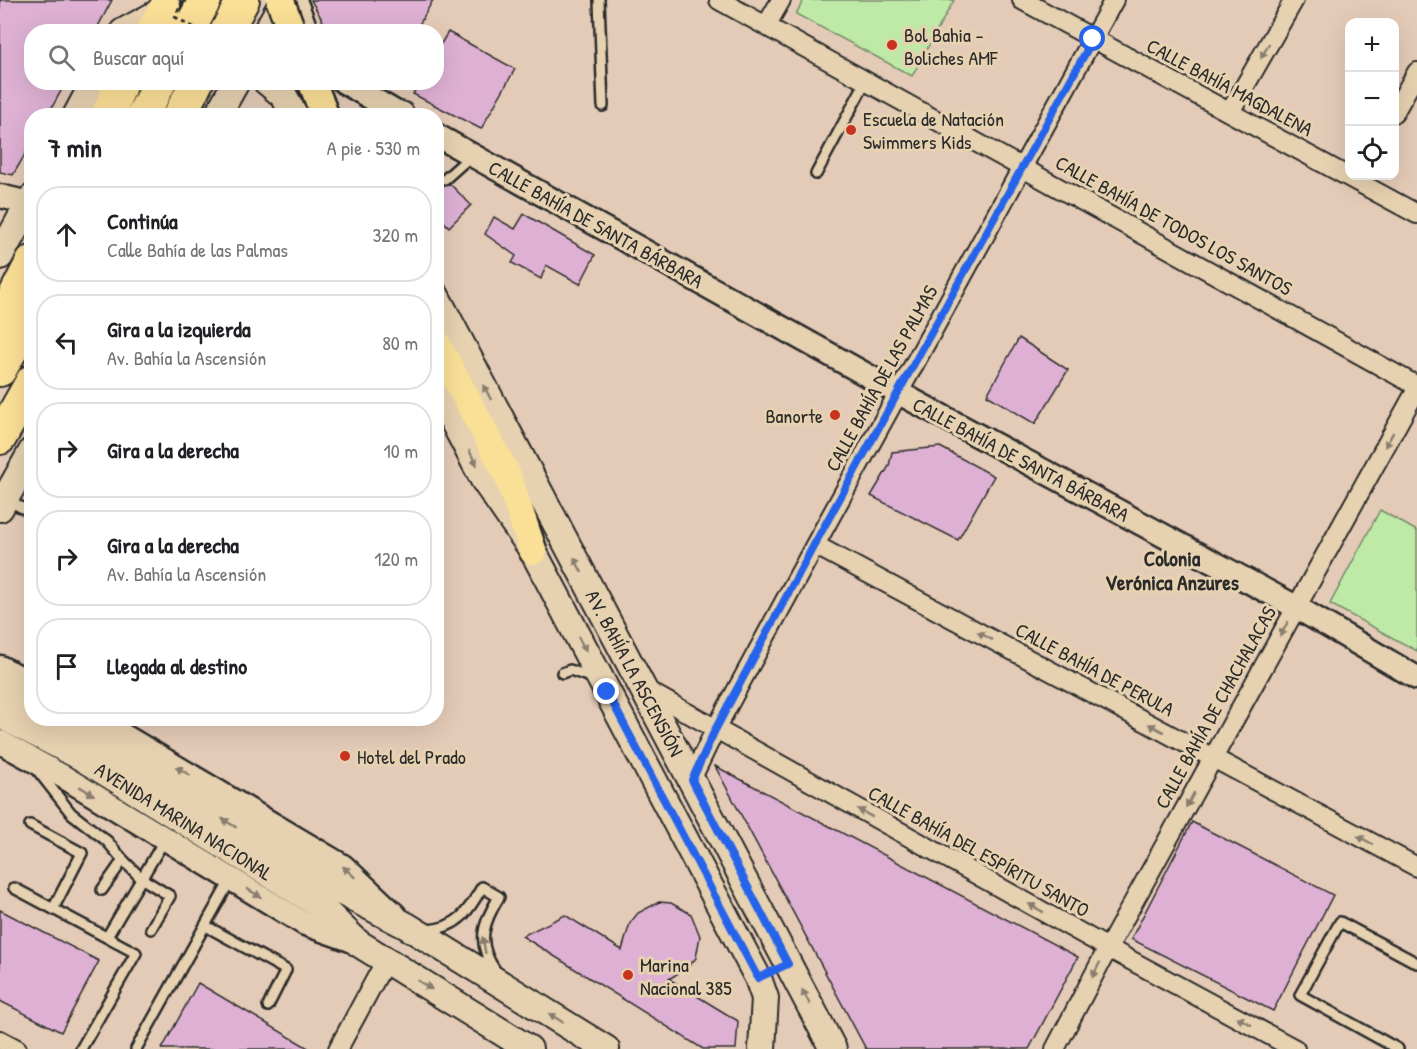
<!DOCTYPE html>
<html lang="es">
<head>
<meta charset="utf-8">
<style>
	body { margin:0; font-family:"Patrick Hand",sans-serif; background:#f2f2f2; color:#202124 }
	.controls { position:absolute; right:18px; top:18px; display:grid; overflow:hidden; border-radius:12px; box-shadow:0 6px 24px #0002 }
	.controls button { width:54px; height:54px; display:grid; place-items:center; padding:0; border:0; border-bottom:2px solid #e0e0e0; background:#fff; color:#202124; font:30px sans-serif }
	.stop { position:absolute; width:18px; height:18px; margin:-14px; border:4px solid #2563eb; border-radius:50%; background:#fff }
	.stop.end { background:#2563eb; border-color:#fff; box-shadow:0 2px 6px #0008 }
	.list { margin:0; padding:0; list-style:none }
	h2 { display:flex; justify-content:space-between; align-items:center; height:78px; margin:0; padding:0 24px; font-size:26px }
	h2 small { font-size:20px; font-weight:400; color:#757577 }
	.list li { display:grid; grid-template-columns:39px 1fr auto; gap:18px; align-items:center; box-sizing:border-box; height:96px; margin:0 12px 12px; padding:0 12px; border:2px solid #e0e0e0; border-radius:24px }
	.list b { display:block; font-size:22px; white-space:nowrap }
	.list p { margin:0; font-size:20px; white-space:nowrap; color:#757577 }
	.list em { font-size:20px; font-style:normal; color:#757577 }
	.icon { flex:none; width:33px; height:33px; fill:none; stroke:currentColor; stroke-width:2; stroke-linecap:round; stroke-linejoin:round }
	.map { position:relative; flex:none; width:1417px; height:1049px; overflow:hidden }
	.search { position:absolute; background:#fff; box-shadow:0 6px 24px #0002; left:24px; top:24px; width:420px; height:66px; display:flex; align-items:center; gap:15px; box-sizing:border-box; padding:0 21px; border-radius:24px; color:#757577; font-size:22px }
	.panel { position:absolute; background:#fff; box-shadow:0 6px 24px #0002; left:24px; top:108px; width:420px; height:618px; border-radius:24px }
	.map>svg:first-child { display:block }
</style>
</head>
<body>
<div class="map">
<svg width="1417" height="1049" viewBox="0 0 1417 1049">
	<rect width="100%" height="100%" fill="#e4cbb7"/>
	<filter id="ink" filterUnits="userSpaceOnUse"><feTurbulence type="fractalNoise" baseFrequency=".0167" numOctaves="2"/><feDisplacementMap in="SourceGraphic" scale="12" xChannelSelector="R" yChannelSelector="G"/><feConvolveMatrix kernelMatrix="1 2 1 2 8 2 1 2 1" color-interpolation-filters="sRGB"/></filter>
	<g filter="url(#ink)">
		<path fill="#bee9a6" stroke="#748a68" stroke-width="1.5" d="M 804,0 L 954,0 L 912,76 L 796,14 Z
			M 1380,510 L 1417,531 L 1417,651 L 1330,604 Z"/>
		<path fill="#deb1d4" stroke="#2b2b2b" stroke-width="1.5" d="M 0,0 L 112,0 L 95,32 L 32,32 L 32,82 L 66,82 L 47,116 L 32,116 L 32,143 L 13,175 L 0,172 Z
			M 311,0 L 433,0 L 415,32 L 329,32 Z
			M 448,32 L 515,69 L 481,129 L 413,94 L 420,82 L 436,82 L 436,52 Z
			M 436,171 L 440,174 L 440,184 L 450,184 L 471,205 L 449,227 L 436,214 Z
			M 524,214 L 595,255 L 580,284 L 546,265 L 541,279 L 512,263 L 516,256 L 485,234 L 494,217 L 515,229 Z
			M 1019,338 L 1068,370 L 1035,424 L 987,395 Z
			M 940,447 L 994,476 L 958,540 L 871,496 L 889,466 L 892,452 Z
			M 715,766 L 1078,957 L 1029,1049 L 866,1049 Z
			M 1192,822 L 1333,895 L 1273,1011 L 1131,939 Z
			M 659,902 L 671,903 L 691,914 L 700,936 L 696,958 L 688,967 L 669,979 L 738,1021 L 736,1049 L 703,1049 L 522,936 L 565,915 L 622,950 L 630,923 L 638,913 Z
			M 0,910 L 99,961 L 61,1032 L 0,1001 Z
			M 198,983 L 310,1049 L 162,1049 Z"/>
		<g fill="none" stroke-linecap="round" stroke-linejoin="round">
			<g stroke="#2b2b2b" stroke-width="14">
				<path id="service" d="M 599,0 L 603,106
					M 816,174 L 866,81
					M 445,179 L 472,155
					M 7,500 L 32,513
					M 562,673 L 570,670 L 593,678
					M 38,771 L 71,813 L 107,841 L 123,860
					M 30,825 L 82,853 L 53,909
					M 14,888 L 136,953 L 81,1049
					M 102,890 L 123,860 L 141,878 L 170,896 L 151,929
					M 206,926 L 286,970 L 268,1006
					M 427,930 C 458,928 468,912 482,887 L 499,897 C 483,923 476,943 495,970
					M 107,937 L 165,839
					M 136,1049 L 231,879
					M 1398,1049 L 1300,995 L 1340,922 L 1417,963"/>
			</g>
			<g stroke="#2b2b2b" stroke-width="22">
				<path id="minor" d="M 719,0 L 1417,386
					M 1022,0 L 1417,214
					M 766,26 L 781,0
					M 1230,112 L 1294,0
					M 1394,113 L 1417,72
					M 815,545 L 1417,867
					M 643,688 L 1108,948 L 1295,1049
					M 691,780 L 715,730 L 815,545 L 1114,0
					M 0,1040 L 17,1049
					M 338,1049 L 386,960
					M 1055,1049 L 1108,948 L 1417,389"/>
			</g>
			<g stroke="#2b2b2b" stroke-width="27">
				<path id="tertiary" d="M 295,0 L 307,32
					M 344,82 L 402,116
					M 436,135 L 899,393 L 1296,607 L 1417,678
					M 0,196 L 29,203
					M 0,667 L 32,683
					M 94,718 L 343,866 L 395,915
					M 0,742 L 64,777 L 305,924 L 356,942"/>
			</g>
			<g stroke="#2b2b2b" stroke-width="30">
				<path id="secondary" d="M 123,32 L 164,10 L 167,6
					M 266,32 L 284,0
					M 267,82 L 284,96 L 295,116
					M 76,116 L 94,82
					M 217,116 L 236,82
					M 398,116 L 401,115
					M 0,256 L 32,198
					M 436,296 L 833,1049
					M 436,388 L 484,480 L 533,551 L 758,978 L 765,998 L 762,1049
					M 0,508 L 32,451
					M 0,690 L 32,705
					M 0,715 L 79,756 L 318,904 L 358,943 L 529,1049
					M 56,718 L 332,887 L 407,926 L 606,1049"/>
			</g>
			<g stroke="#2b2b2b" stroke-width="32">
				<path id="primary" d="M 312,82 L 325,116
					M 436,342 L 507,474 L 533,551"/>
			</g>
			<g stroke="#2b2b2b" stroke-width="36">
				<path id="motorway" d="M 152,32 L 164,10
					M 188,32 L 205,0
					M 226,32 L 243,0
					M 107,116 L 122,82
					M 142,116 L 160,82
					M 179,116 L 197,82
					M 0,324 L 32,262
					M 0,370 L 32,314
					M 0,438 L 32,381"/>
			</g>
			<use href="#service" stroke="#e6d1b0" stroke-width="9"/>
			<use href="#minor" stroke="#e6d1b0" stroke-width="18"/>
			<use href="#tertiary" stroke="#e6d1b0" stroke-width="22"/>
			<use href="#secondary" stroke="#e6d1b0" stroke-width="26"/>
			<use href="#primary" stroke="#fadf96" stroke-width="27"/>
			<use href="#motorway" stroke="#fadf96" stroke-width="32"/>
			<g stroke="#2b2b2b" stroke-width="32" stroke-linecap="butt">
				<path id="primary-bridge" d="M 280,0 L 292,32"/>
			</g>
			<path stroke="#2b2b2b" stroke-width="3" stroke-dasharray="4.5 4.5" stroke-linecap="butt" d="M 183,0 L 175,17 L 202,32"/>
			<use href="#primary-bridge" stroke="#fadf96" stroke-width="27"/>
		</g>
		<defs><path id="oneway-solid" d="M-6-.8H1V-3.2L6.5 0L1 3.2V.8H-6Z" transform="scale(1.5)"/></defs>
		<g fill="#887e6e">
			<use href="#oneway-solid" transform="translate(1265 51) rotate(119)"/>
			<use href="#oneway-solid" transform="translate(487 392) rotate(-118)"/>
			<use href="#oneway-solid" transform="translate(1389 440) rotate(119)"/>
			<use href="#oneway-solid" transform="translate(473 458) rotate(63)"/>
			<use href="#oneway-solid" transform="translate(578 565) rotate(-118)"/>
			<use href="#oneway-solid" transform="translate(1284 629) rotate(119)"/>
			<use href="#oneway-solid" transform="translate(985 636) rotate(-152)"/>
			<use href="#oneway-solid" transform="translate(582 644) rotate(62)"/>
			<use href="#oneway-solid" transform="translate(1156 728) rotate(-152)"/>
			<use href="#oneway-solid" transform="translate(183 771) rotate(-149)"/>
			<use href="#oneway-solid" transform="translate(87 791) rotate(31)"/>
			<use href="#oneway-solid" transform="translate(1190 800) rotate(119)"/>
			<use href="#oneway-solid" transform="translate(865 813) rotate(-151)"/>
			<use href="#oneway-solid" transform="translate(229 823) rotate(-148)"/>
			<use href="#oneway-solid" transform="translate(1365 840) rotate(-152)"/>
			<use href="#oneway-solid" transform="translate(349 872) rotate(-138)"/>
			<use href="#oneway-solid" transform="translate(254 893) rotate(31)"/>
			<use href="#oneway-solid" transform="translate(1036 908) rotate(-151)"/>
			<use href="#oneway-solid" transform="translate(484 945) rotate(-100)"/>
			<use href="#oneway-solid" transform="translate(1096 970) rotate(117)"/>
			<use href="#oneway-solid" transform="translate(425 985) rotate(32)"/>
			<use href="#oneway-solid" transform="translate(806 997) rotate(-118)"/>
			<use href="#oneway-solid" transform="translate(556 1018) rotate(-148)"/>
			<use href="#oneway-solid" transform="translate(1244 1021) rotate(-152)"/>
		</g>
	</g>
	<g fill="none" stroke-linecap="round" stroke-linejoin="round" filter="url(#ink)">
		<path stroke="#2563eb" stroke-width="8" d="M 607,692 L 758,978 L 788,964 L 692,780 L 715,730 L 814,545 L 1093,39"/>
	</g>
	<g fill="#c8321e" stroke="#e6d1b0" stroke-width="2">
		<circle cx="892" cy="45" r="6"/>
		<circle cx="851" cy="130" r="6"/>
		<circle cx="835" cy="415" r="6"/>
		<circle cx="345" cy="756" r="6"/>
		<circle cx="628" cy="975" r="6"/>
	</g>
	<g text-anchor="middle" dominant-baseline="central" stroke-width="6" stroke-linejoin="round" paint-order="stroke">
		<g font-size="20" fill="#2b2b2b" stroke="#e6d1b0" text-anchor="start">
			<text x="904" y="34">Bol Bahia -<tspan x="904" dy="23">Boliches AMF</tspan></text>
			<text x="863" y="118">Escuela de Natación<tspan x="863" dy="23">Swimmers Kids</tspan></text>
			<text x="823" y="415" text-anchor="end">Banorte</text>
			<text x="357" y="756">Hotel del Prado</text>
			<text x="640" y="964">Marina<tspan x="640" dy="23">Nacional 385</tspan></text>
		</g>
		<g font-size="20" fill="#2b2b2b" stroke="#e6d1b0">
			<text transform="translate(1230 87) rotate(28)">CALLE BAHÍA MAGDALENA</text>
			<text transform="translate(596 224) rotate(29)">CALLE BAHÍA DE SANTA BÁRBARA</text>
			<text transform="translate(1174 225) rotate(29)">CALLE BAHÍA DE TODOS LOS SANTOS</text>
			<text transform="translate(881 378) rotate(-61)">CALLE BAHÍA DE LAS PALMAS</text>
			<text transform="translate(1021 459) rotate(28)">CALLE BAHÍA DE SANTA BÁRBARA</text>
			<text transform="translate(1095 669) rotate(28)">CALLE BAHÍA DE PERULA</text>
			<text transform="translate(635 673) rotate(62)">AV. BAHÍA LA ASCENSIÓN</text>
			<text transform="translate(1215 707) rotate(-61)">CALLE BAHÍA DE CHACHALACAS</text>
			<text transform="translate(184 821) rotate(32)">AVENIDA MARINA NACIONAL</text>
			<text transform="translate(979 851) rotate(29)">CALLE BAHÍA DEL ESPÍRITU SANTO</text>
		</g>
		<g font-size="21" font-weight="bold" fill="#2b2b2b" stroke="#e6d1b0">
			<text x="1172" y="558">Colonia<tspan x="1172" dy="24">Verónica Anzures</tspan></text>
		</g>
	</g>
</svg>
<div class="controls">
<button>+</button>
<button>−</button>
<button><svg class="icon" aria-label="locate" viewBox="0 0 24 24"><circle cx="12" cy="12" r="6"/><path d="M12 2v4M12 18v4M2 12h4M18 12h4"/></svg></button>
</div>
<div class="stop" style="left:1093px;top:39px"></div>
<div class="stop end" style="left:607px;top:692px"></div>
<div class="search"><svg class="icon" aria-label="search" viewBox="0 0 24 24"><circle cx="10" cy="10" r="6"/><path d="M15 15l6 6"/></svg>Buscar aquí</div>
<section class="panel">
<h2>7 min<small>A pie · 530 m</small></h2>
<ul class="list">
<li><svg class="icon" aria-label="ahead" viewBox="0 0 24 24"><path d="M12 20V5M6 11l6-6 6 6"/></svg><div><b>Continúa</b><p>Calle Bahía de las Palmas</p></div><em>320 m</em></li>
<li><svg class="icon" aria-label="left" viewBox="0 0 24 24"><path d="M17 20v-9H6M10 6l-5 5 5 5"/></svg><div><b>Gira a la izquierda</b><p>Av. Bahía la Ascensión</p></div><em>80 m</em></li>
<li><svg class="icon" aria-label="right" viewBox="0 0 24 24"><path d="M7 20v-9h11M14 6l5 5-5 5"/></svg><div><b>Gira a la derecha</b></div><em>10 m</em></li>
<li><svg class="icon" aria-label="right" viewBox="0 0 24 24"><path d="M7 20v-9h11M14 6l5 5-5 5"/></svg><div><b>Gira a la derecha</b><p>Av. Bahía la Ascensión</p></div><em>120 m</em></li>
<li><svg class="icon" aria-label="arrive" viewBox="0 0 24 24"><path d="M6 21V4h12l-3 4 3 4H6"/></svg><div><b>Llegada al destino</b></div></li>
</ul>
</section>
</div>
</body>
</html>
